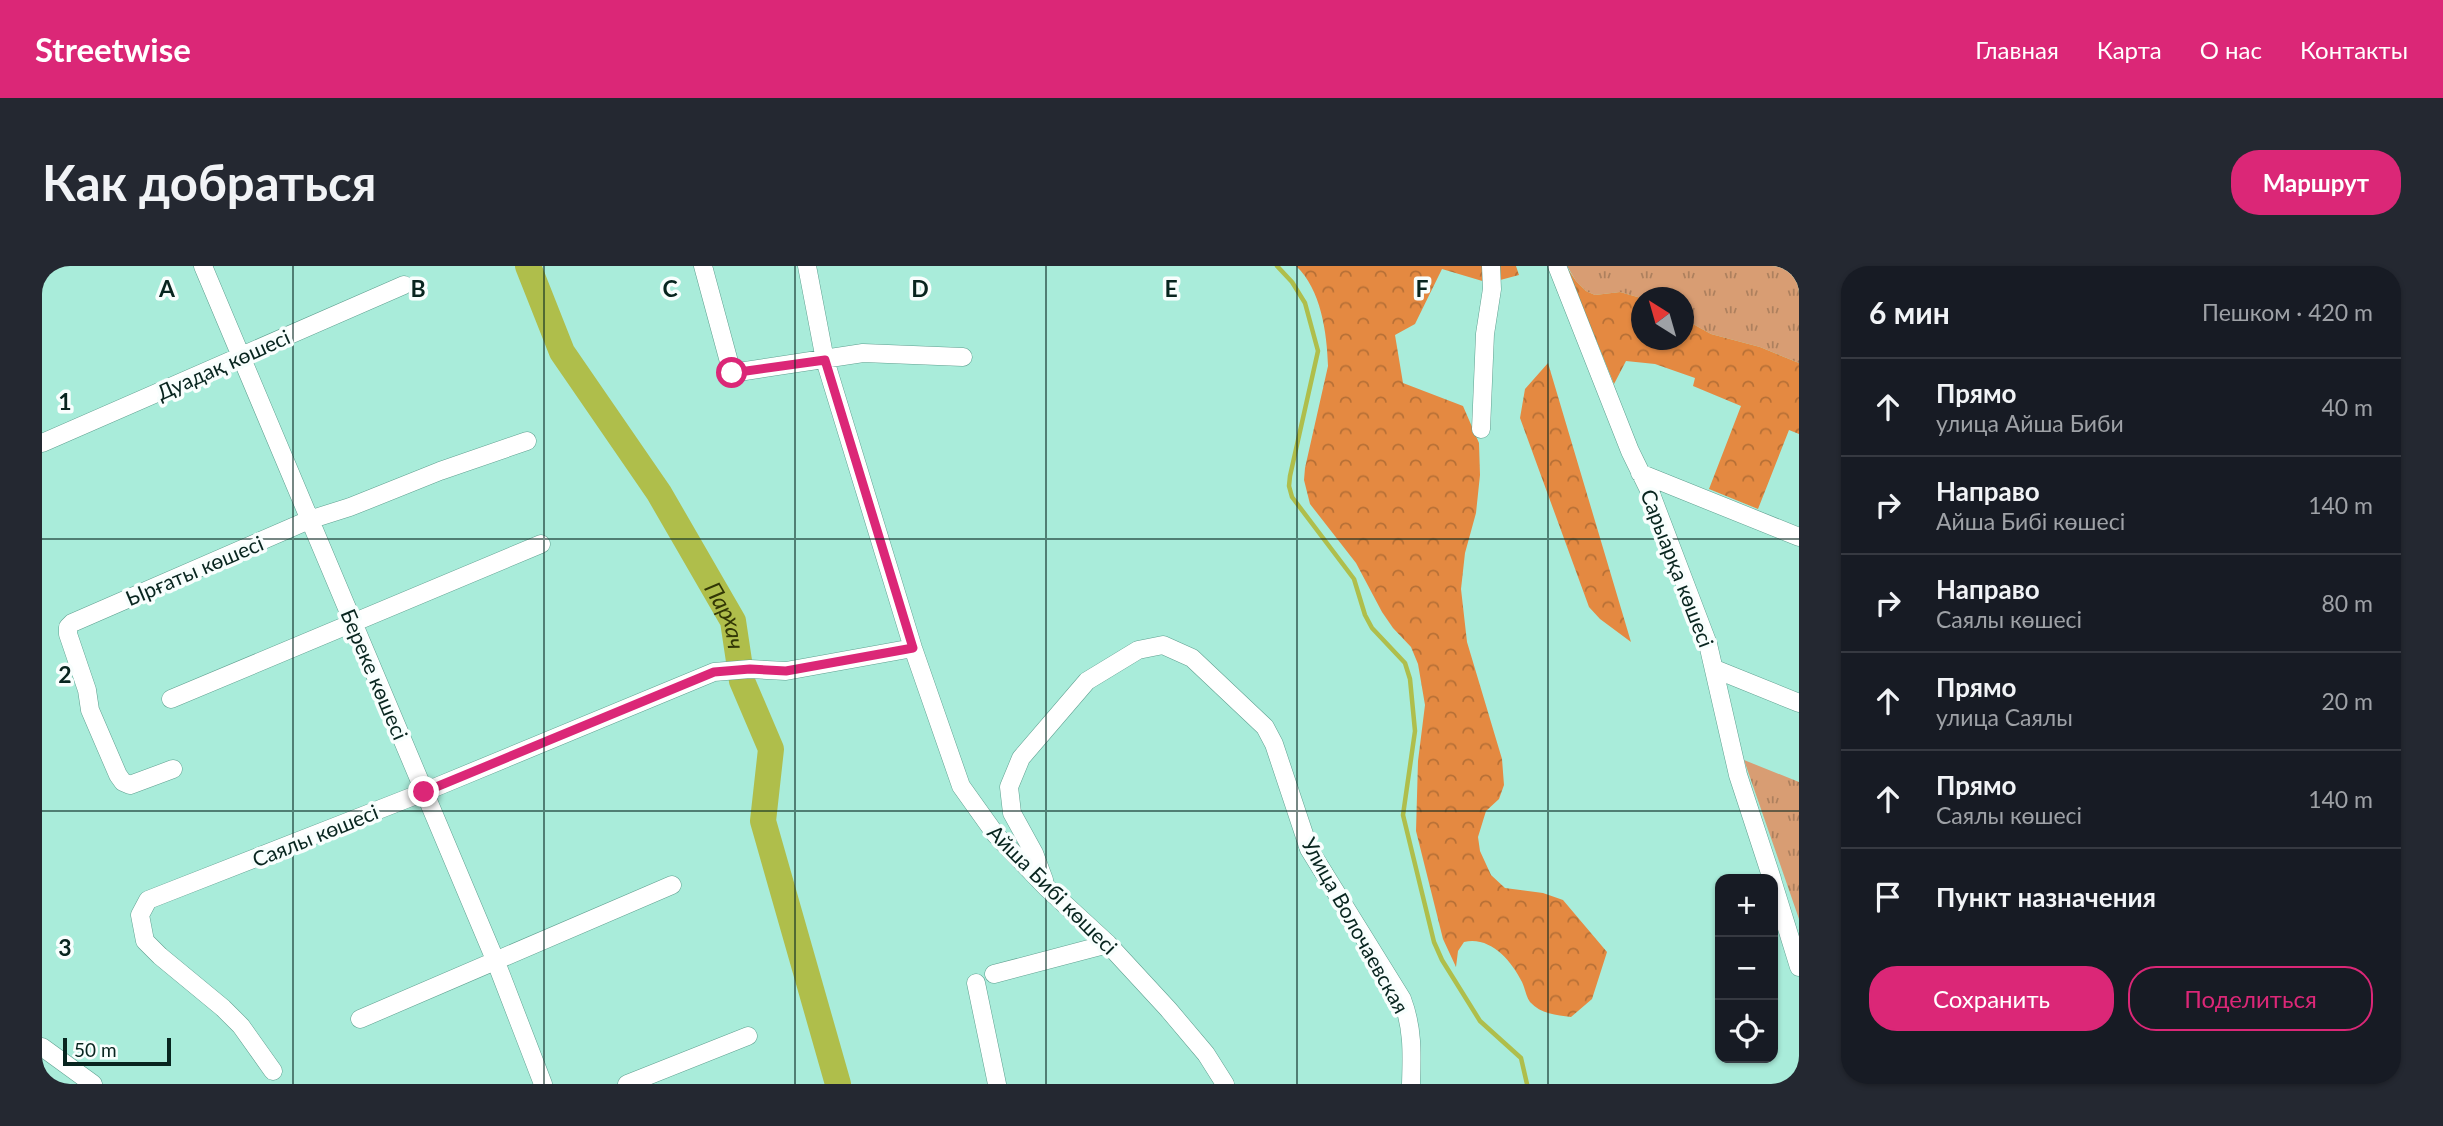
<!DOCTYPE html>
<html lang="ru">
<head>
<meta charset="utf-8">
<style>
	body { margin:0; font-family:Lato,sans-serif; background:#242831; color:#f1f3f6 }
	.controls { position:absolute; right:21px; bottom:21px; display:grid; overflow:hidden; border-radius:14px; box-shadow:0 2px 5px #0004 }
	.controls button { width:63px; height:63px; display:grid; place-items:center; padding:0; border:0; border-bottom:2px solid #363941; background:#171b24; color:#f1f3f6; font:35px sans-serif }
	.compass { position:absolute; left:1589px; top:21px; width:63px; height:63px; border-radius:50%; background:#171b24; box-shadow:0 2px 5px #0004; rotate:323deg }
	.scale { position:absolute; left:21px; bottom:18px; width:108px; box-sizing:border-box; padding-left:7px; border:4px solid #08251f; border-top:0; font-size:19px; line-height:24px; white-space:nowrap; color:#08251f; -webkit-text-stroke:5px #f8fefd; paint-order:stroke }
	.stop { position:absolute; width:21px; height:21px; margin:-16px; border:5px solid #db2777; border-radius:50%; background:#fff }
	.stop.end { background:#db2777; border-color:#fff; box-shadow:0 2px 7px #0008 }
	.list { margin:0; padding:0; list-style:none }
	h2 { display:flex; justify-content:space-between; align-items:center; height:91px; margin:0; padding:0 28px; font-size:30px }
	h2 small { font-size:23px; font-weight:400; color:#9ea1a6 }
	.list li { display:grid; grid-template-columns:46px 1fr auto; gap:21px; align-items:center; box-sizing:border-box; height:98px; padding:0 28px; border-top:2px solid #363941 }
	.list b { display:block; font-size:26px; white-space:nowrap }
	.list p { margin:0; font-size:23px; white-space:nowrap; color:#9ea1a6 }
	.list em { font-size:23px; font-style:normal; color:#9ea1a6 }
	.actions { display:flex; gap:14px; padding:21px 28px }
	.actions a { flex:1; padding:16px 0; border:2px solid #db2777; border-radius:28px; text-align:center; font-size:24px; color:#db2777 }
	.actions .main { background:#db2777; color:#fff }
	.icon { flex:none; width:38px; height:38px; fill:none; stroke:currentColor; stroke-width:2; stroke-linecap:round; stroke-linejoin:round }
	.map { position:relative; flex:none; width:1757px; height:818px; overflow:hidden; border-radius:28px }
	header { display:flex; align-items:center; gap:42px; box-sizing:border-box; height:98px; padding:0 35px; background:#db2777; color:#fff }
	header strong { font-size:33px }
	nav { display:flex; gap:38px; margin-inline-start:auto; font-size:24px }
	.intro { display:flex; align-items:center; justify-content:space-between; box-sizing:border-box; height:168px; padding:0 42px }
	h1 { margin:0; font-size:49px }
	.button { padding:18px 32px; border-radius:28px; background:#db2777; color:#fff; font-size:24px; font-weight:700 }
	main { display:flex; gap:42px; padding:0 42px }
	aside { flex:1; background:#171b24; border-radius:28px; box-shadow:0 2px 5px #0004 }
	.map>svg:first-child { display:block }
</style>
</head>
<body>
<header>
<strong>Streetwise</strong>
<nav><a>Главная</a><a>Карта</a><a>О нас</a><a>Контакты</a></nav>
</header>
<div class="intro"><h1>Как добраться</h1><a class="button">Маршрут</a></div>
<main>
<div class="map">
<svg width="1757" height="818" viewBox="0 0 1757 818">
	<defs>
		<pattern id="grass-tufts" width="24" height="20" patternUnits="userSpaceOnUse" patternTransform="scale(1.75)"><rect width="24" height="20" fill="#d89d73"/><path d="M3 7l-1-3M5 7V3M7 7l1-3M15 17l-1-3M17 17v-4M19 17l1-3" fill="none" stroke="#ad805e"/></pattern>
		<pattern id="forest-crowns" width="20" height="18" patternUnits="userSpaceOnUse" patternTransform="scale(1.75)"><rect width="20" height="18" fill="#e48941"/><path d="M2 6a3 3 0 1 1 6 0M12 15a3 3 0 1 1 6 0" fill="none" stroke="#b77036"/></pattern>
	</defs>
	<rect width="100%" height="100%" fill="#a9ecda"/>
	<path fill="url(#grass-tufts)" d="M 1525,0 L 1757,0 L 1757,97 L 1718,81 L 1669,68 L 1642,53 L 1642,32 L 1599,32 L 1578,26 L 1553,29 L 1544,25 L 1534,15 Z
		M 1702,494 L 1757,516 L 1757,653 Z"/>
	<path fill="url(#forest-crowns)" d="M 1254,0 L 1474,0 L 1477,9 L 1447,17 L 1400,3 L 1373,58 L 1353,69 L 1361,117 L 1421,140 L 1437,177 L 1438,209 L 1434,247 L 1423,287 L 1419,323 L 1425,376 L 1460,493 L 1462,519 L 1457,533 L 1444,545 L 1436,571 L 1438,585 L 1449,609 L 1463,622 L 1501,627 L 1521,634 L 1565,686 L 1550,733 L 1529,751 C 1514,749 1499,748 1488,736 C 1484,731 1483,722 1480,716 C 1469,694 1448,670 1422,676 L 1416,685 L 1414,701 L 1401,673 L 1374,565 L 1376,495 L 1383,439 L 1376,398 L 1369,381 L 1351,362 L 1340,346 L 1314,297 L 1268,238 L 1262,214 L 1263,202 L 1286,100 C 1285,67 1279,23 1254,0 Z
		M 1524,0 L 1534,15 L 1544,25 L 1553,29 L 1578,26 L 1599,32 L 1600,74 L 1642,74 L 1642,53 L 1669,68 L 1718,81 L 1757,97 L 1757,168 L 1747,164 L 1716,243 L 1667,223 L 1699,140 L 1651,120 L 1653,112 L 1613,98 L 1584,95 L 1572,118 Z
		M 1506,97 L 1589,376 L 1558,353 L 1547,341 L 1478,152 L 1483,123 Z"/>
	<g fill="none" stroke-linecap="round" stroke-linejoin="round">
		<path stroke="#afbe4b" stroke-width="4.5" d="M 1235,0 L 1250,16 L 1263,37 L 1276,85 L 1248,210 L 1247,220 L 1250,231 L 1312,313 L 1323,349 L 1330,362 L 1363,397 L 1368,413 L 1373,465 L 1361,549 L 1392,676 L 1400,694 L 1438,755 L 1479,792 L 1485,818"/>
		<path stroke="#afbe4b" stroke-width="26" id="s1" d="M 486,0 L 520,86 L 617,227 L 691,355 L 700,415 L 729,483 L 721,555 L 796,818"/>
		<g stroke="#5fa090" stroke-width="19">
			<path id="minor" d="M 161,0 L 454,696 L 501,818
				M 661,0 L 690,107 L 821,87 L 921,91
				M 765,0 L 783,94 L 871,382 L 919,520 L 954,569 L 1004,621 L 1066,678 L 1126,743 L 1164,788 L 1183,818
				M 1515,0 L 1588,185 L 1609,228 L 1666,378 L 1696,509 L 1730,613
				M 1439,163 L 1443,68 L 1450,23 L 1449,0
				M 0,177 L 362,19
				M 1598,207 L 1757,271
				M 1673,403 L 1757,437
				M 129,433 L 499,278
				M 131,503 L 88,519 L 81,516 L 76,509 L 48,444 L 45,424 L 26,368 L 26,361 L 30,357 L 267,254 L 308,241 L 398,205 L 485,175
				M 1002,614 L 992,587 L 970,547 L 967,521 L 979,492 L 1045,415 L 1096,384 L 1121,379 L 1150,392 L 1223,461 L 1232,478 L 1267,583 L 1360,733 C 1371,762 1370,787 1369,818
				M 1731,617 L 1757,701
				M 952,708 L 1066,678
				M 934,717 L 955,818
				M 318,753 L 630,619
				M 0,781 L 51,818
				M 231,805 L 199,760 L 181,742 L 118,690 L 103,675 L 98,649 L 106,634 L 382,526 L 672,406 L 708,403 L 744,405 L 871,382
				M 585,818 L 706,770"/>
		</g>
		<use href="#minor" stroke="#fff" stroke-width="18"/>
	</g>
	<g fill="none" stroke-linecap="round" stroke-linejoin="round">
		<path stroke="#db2777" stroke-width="9" d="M 382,526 L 672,406 L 708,403 L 744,405 L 871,382 L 783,94 L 690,107"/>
	</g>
	<path fill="none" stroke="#08251f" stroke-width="2" stroke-opacity="0.55" d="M 251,0 L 251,818M 502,0 L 502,818M 753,0 L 753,818M 1004,0 L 1004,818M 1255,0 L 1255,818M 1506,0 L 1506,818M 0,273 L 1757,273M 0,545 L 1757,545"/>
	<g text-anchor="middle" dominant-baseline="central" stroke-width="7" stroke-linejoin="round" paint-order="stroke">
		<g font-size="21" fill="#08251f" stroke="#f8fefd">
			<text transform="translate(181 98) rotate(-24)">Дуадақ көшесі</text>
			<text transform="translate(1636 302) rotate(69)">Сарыарқа көшесі</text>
			<text transform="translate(152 304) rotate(-23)">Ырғаты көшесі</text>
			<text transform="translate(333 408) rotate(67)">Береке көшесі</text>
			<text transform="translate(273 569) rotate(-22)">Саялы көшесі</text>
			<text transform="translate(1011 623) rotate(45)">Айша Бибі көшесі</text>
			<text transform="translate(1314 659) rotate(61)">Улица Волочаевская</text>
		</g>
		<g font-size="23" font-style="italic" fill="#323706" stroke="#f8fefd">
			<text stroke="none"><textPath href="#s1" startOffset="404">Пархач</textPath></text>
		</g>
	</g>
	<g font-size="23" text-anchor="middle" font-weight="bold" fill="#08251f" stroke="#f8fefd" stroke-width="7" stroke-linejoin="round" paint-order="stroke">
		<text x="125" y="31">A</text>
		<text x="376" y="31">B</text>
		<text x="628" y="31">C</text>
		<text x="878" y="31">D</text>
		<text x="1129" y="31">E</text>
		<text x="1380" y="31">F</text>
		<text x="23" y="144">1</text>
		<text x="23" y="417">2</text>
		<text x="23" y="690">3</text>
	</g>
</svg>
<div class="controls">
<button>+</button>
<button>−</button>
<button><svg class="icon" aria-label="locate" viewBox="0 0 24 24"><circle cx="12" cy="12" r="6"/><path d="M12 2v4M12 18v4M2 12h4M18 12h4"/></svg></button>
</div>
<svg class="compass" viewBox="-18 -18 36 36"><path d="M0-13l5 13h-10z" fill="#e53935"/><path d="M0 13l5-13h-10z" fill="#9ea1a6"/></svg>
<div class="scale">50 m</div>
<div class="stop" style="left:690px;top:107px"></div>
<div class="stop end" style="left:382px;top:526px"></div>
</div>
<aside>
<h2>6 мин<small>Пешком · 420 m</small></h2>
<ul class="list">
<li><svg class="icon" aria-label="ahead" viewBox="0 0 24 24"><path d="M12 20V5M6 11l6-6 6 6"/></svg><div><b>Прямо</b><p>улица Айша Биби</p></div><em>40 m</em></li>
<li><svg class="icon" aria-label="right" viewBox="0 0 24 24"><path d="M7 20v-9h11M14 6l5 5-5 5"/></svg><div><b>Направо</b><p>Айша Бибі көшесі</p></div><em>140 m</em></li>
<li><svg class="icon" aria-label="right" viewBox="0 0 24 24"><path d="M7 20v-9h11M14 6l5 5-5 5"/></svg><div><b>Направо</b><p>Саялы көшесі</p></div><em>80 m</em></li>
<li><svg class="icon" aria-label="ahead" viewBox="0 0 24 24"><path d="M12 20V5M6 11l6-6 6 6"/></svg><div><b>Прямо</b><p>улица Саялы</p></div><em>20 m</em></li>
<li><svg class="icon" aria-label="ahead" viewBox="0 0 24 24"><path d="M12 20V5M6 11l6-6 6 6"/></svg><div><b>Прямо</b><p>Саялы көшесі</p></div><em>140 m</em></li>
<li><svg class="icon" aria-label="arrive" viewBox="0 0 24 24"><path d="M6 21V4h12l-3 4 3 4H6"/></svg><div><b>Пункт назначения</b></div></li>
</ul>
<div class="actions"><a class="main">Сохранить</a><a>Поделиться</a></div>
</aside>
</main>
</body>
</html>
